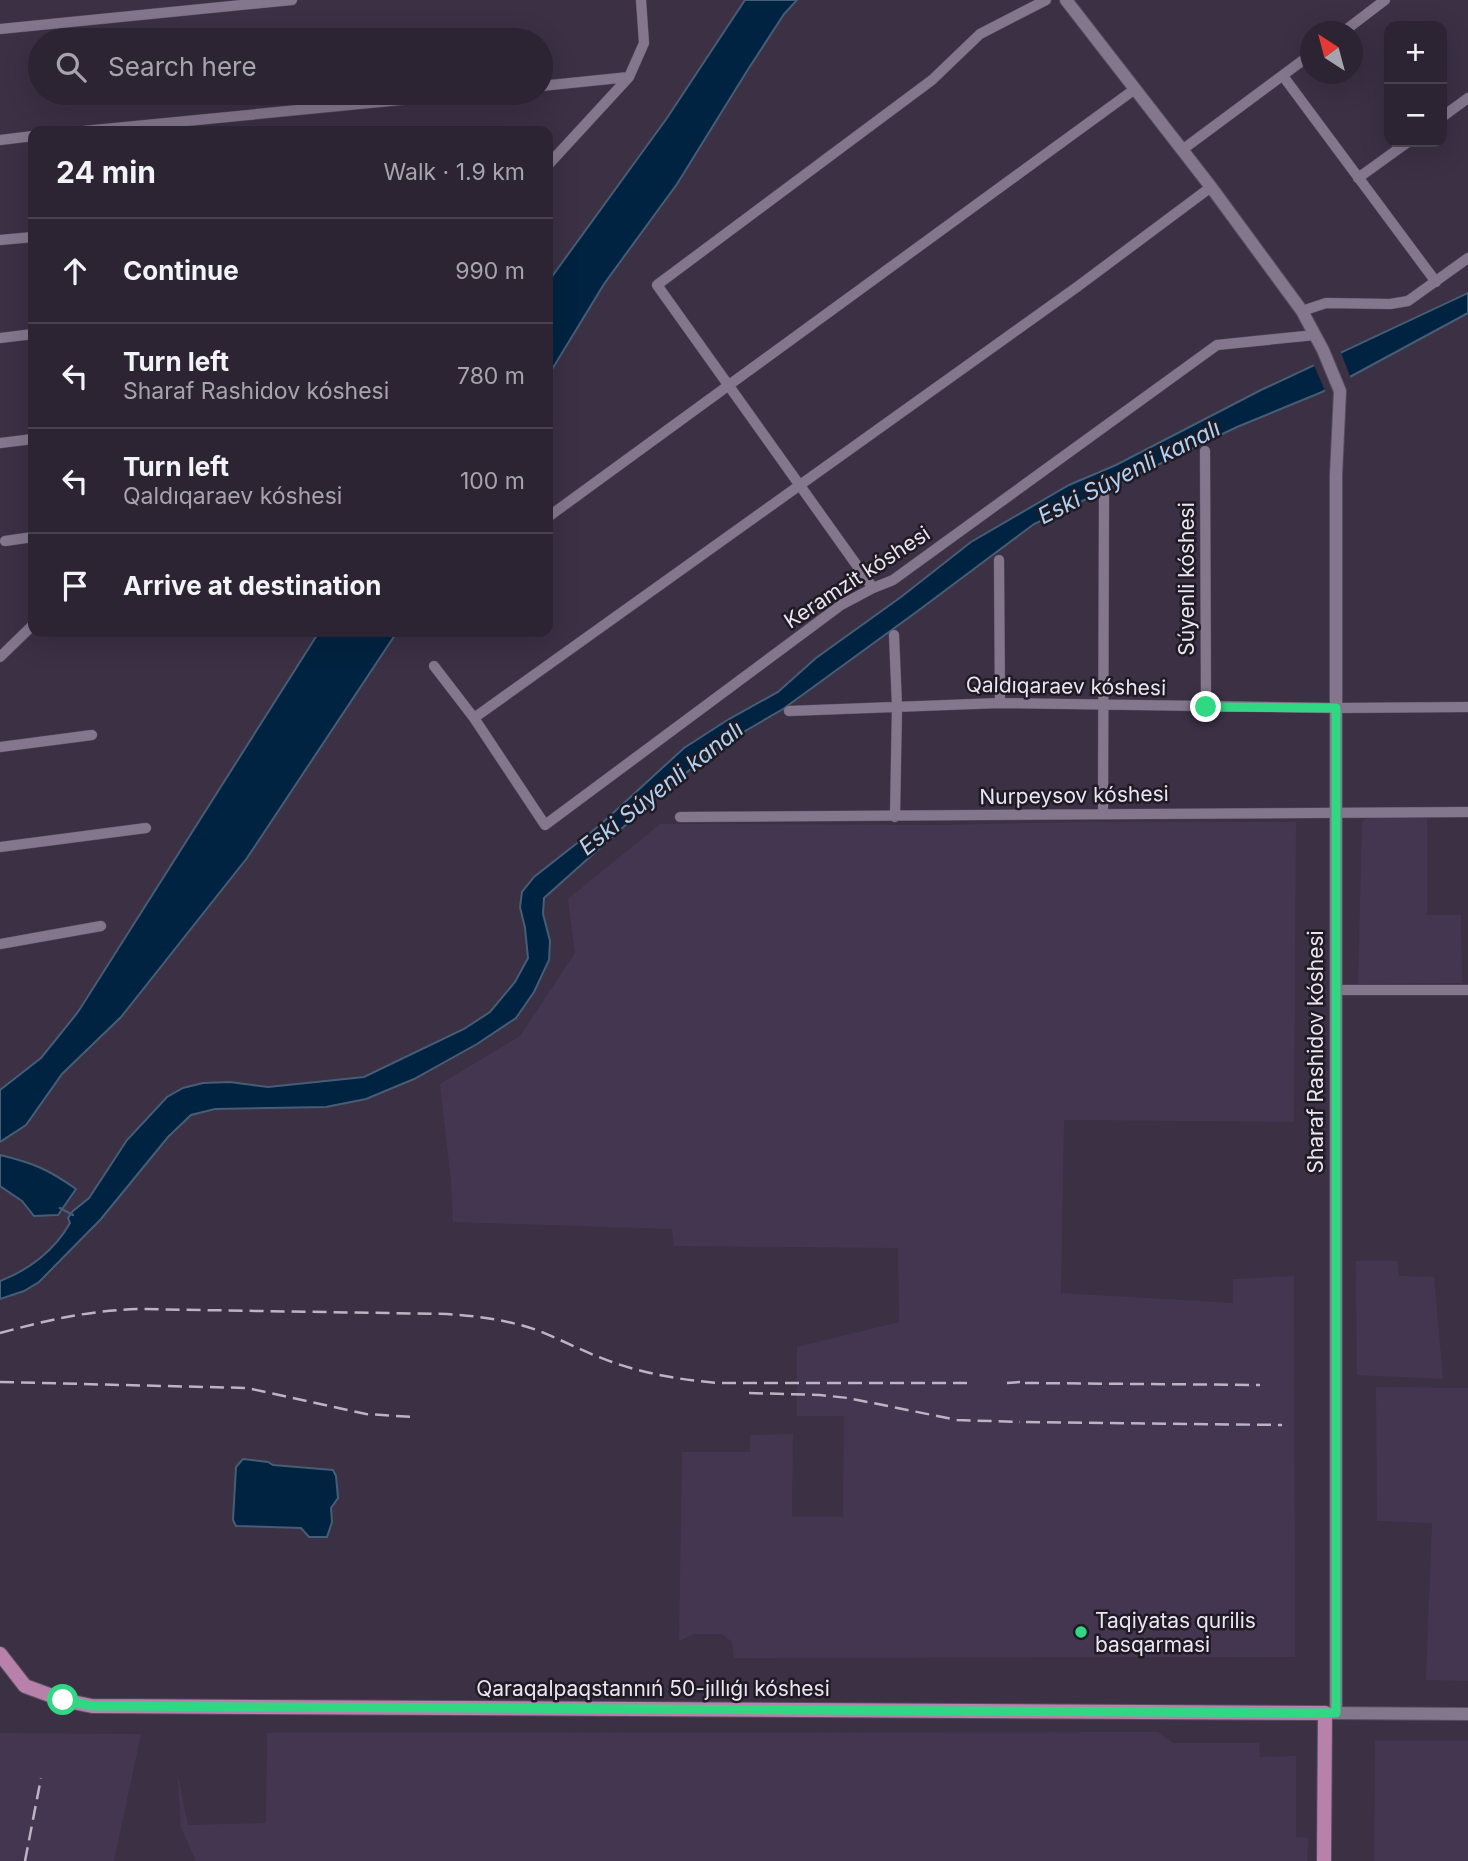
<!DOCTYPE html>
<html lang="en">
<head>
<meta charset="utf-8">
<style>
	body { margin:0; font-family:Inter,sans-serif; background:#38303f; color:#f1f3f6 }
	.controls { position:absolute; right:21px; top:21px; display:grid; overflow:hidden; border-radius:14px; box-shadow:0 7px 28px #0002 }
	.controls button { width:63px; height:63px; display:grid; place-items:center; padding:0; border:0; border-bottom:2px solid #48414e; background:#2c2433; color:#f1f3f6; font:35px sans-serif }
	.compass { position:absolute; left:1300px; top:21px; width:63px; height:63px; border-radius:50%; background:#2c2433; box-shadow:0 7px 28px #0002; rotate:324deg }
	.stop { position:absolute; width:21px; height:21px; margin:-16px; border:5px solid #30d883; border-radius:50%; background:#fff }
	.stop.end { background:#30d883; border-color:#fff; box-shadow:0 2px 7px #0008 }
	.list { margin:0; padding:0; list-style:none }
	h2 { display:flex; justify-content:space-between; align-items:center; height:91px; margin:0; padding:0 28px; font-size:30px }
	h2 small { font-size:23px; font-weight:400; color:#a6a4ac }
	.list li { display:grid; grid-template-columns:46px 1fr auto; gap:21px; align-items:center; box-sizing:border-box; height:105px; padding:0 28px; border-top:2px solid #48414e }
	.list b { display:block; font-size:26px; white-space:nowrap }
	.list p { margin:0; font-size:23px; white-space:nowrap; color:#a6a4ac }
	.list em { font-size:23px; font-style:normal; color:#a6a4ac }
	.icon { flex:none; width:38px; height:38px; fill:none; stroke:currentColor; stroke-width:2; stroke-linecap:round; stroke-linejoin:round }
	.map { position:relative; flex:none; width:1468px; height:1861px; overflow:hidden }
	.search { position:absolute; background:#2c2433; box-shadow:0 7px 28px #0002; left:28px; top:28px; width:525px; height:77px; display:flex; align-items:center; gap:18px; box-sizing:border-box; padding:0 24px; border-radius:38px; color:#a6a4ac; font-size:26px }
	.panel { position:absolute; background:#2c2433; box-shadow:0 7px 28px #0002; left:28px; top:126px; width:525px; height:511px; border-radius:14px }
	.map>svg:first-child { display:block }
</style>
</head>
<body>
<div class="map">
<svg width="1468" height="1861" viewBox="0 0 1468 1861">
	<rect width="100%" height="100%" fill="#3b3044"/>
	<path fill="#443650" d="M 1368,816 L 1427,818 L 1427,915 L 1461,915 L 1462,983 L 1358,984 L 1362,822 Z
		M 1070,822 L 1296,822 L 1294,1122 L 1064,1120 L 1061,1293 L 1233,1303 L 1233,1279 L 1294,1276 L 1295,1657 L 734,1658 L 732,1642 L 722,1634 L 694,1634 L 679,1641 L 682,1452 L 750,1452 L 750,1435 L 793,1434 L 792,1517 L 843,1517 L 844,1416 L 797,1416 L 797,1347 L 899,1322 L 898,1248 L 674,1246 L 672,1229 L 453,1222 L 451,1181 L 440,1084 L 520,1036 L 575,953 L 568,899 L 660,824 L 946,825 Z
		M 1356,1261 L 1398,1261 L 1399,1276 L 1434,1277 L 1443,1379 L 1357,1375 Z
		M 1376,1387 L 1468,1388 L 1468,1681 L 1426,1680 L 1432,1523 L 1377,1521 Z
		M 1158,1732 L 1173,1743 L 1259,1743 L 1260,1757 L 1296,1756 L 1296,1837 L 1308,1838 L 1307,1861 L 196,1861 L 181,1828 L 177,1771 L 188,1825 L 266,1823 L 267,1733 Z
		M 0,1733 L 141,1734 L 114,1861 L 0,1861 Z
		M 1375,1741 L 1468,1741 L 1468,1861 L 1374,1861 Z"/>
	<path fill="#002341" stroke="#465d76" stroke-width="2" d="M 745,0 L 797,0 L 784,14 L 747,71 L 677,184 L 604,284 L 548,376 L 548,282 L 667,118 Z
		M 1468,293 L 1468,313 L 1322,392 L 1237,427 L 1034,524 L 915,613 L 783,709 L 721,745 L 667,788 L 544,898 L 543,914 L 550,941 L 549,960 L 534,992 L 516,1018 L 477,1044 L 414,1079 L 366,1099 L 326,1107 L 215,1109 L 191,1115 L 168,1137 L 101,1219 L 39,1282 L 24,1291 L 0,1299 L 0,1281 C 29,1270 55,1250 70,1223 L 68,1218 L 73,1211 L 89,1198 L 127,1140 L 167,1097 L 183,1088 L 203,1083 L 230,1082 L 268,1087 L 364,1077 L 464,1029 L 490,1012 L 515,982 L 528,958 L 525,928 L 520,907 L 522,892 L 534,877 L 600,825 L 684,748 L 729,719 L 778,692 L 816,658 L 901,597 L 971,542 L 1069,485 L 1116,465 L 1261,390 Z
		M 319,632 L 397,632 L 247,858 L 121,1017 L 62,1074 L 26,1125 L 0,1142 L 0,1090 L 41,1058 L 78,1012 Z
		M 0,1155 C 33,1163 48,1169 76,1189 L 58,1215 L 34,1216 L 22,1201 L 0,1186 Z
		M 243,1459 L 268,1462 L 273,1465 L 333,1470 L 336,1476 L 338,1498 L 331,1508 L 332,1522 L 327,1537 L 309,1537 L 301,1528 L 236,1526 L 233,1520 L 236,1467 Z"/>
	<path fill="#3b3044" d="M 1340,350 L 1351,379 L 1326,393 L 1313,363 Z"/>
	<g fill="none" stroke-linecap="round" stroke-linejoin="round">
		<path stroke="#465d76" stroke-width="2.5" d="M 60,1208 L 73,1215"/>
		<g stroke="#564d5e" stroke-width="11">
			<path id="minor" d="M 0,29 L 292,0
				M 1343,32 L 1385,0
				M 1283,76 L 1436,282
				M 541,86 L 629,77
				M 1442,117 L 1468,98
				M 84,131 L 472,93
				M 0,140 L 33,136
				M 1182,150 L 1310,55
				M 548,165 L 629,77 L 644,43 L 641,0
				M 1358,178 L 1408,142
				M 0,240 L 33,237
				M 1302,311 L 1326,303 L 1390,304 L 1408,301 L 1468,258
				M 0,338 L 33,334
				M 0,443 L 33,439
				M 1205,451 L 1206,707
				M 548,517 L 1135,89
				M 5,541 L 33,537
				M 999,560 L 1000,703
				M 873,588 L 657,285 L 932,80 L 980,34 L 1046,0
				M 894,635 L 897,706 L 895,817
				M 0,657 L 33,625
				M 434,666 L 474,718 L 545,825 L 841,605 L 873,588 L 893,580 L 1217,345 L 1315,335
				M 789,711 L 1000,703 L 1336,708 L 1468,707
				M 474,718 L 1077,287 L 1211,187
				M 0,747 L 92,735
				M 1103,814 L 1104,497
				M 680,817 L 1468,812
				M 0,847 L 146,828
				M 0,944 L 101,926
				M 1336,990 L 1468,990"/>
		</g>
		<g stroke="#564d5e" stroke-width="14">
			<path id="tertiary" d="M 1066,0 L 1211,187 L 1302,311 L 1323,350 L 1340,391 L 1336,475 L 1336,1713
				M 1328,1713 L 1468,1714"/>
		</g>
		<g stroke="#564d5e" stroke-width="16">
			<path id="primary" d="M 0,1654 L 25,1686 L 63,1700 L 92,1706 L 1325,1713 L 1324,1861"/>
		</g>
		<use href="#minor" stroke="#83768d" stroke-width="10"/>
		<use href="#tertiary" stroke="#83768d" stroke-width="12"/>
		<use href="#primary" stroke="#b881ab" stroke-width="14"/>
		<path stroke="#bcb4c3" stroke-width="2.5" stroke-dasharray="14 7" stroke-linecap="butt" d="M 0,1333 C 48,1320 86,1311 137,1309 L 447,1314 C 478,1316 507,1320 537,1330 C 562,1340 586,1353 612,1362 C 646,1374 682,1380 718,1383 L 967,1383
			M 0,1382 L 247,1388 L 366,1414 L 413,1417
			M 1007,1383 L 1020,1382
			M 1025,1383 L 1260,1385
			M 749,1393 L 820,1395 L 848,1398 L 957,1420 L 1020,1422
			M 1026,1422 L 1282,1425
			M 25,1861 L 41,1778"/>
	</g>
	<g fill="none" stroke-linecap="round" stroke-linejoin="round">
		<path stroke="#30d883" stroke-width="9" d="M 63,1700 L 93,1706 L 1336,1713 L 1336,708 L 1206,707"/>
	</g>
	<circle fill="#30d883" stroke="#1f1a23" stroke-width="2.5" cx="1081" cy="1632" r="7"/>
	<g text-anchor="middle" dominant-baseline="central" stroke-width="5" stroke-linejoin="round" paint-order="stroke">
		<g font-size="21" fill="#ebe4f1" stroke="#1f1a23">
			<text transform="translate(857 577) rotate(-33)">Keramzit kóshesi</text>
			<text transform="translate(1186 579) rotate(-90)">Súyenli kóshesi</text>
			<text transform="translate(1066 686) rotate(1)">Qaldıqaraev kóshesi</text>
			<text transform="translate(1074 795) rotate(-1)">Nurpeysov kóshesi</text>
			<text transform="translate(1315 1052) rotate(-90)">Sharaf Rashidov kóshesi</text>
			<text x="653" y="1688">Qaraqalpaqstannıń 50-jıllıǵı kóshesi</text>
		</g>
		<g font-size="21" fill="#ebe4f1" stroke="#1f1a23" text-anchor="start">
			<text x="1095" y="1620">Taqiyatas qurilis<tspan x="1095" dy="24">basqarmasi</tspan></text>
		</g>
		<g font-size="23" font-style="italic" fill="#afd1f2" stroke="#1f1a23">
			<text transform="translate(1129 472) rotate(-27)">Eski Súyenli kanalı</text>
			<text transform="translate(661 788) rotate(-38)">Eski Súyenli kanalı</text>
		</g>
	</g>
</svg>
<div class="controls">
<button>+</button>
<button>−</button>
</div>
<svg class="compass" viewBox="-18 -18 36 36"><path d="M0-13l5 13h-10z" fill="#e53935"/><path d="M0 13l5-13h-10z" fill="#a6a4ac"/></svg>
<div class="stop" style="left:63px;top:1700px"></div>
<div class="stop end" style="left:1206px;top:707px"></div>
<div class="search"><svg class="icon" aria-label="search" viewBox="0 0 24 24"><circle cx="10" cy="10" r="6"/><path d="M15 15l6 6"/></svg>Search here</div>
<section class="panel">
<h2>24 min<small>Walk · 1.9 km</small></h2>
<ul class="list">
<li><svg class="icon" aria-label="ahead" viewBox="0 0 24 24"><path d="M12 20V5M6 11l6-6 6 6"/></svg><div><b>Continue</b></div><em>990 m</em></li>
<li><svg class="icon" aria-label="left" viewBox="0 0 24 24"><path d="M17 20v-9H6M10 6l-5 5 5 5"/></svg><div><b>Turn left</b><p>Sharaf Rashidov kóshesi</p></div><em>780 m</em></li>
<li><svg class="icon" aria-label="left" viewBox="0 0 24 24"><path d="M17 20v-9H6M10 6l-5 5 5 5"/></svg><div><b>Turn left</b><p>Qaldıqaraev kóshesi</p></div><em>100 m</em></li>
<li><svg class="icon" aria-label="arrive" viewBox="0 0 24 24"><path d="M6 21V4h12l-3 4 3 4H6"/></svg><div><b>Arrive at destination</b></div></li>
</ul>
</section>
</div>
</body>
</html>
